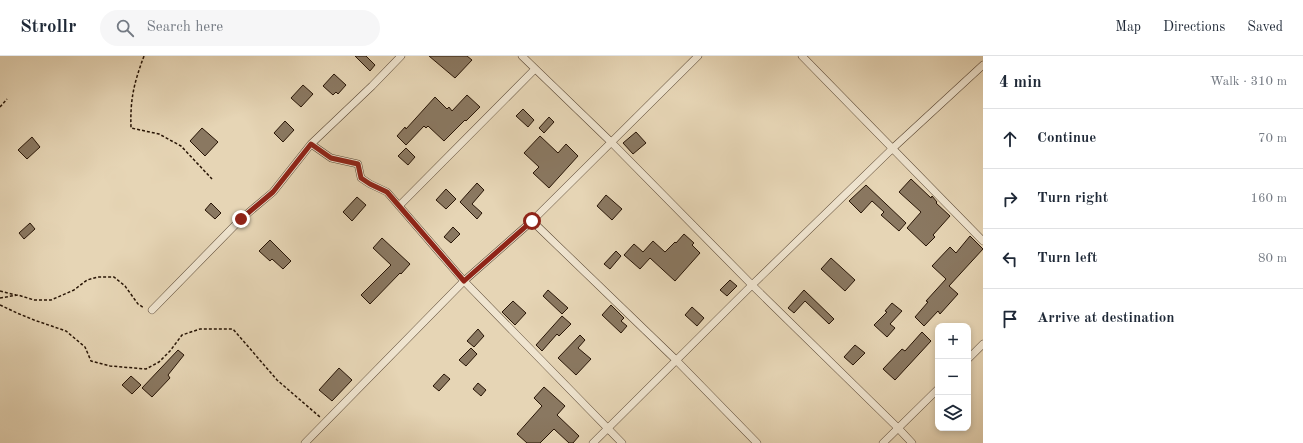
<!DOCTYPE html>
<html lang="en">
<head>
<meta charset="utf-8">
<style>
	body { margin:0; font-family:"Old Standard TT",serif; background:#f6f6f7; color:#1f2937 }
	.controls { position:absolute; right:12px; bottom:12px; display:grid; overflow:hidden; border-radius:8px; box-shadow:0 2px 6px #0003 }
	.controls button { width:36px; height:36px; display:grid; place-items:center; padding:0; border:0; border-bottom:1px solid #e0e1e3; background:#fff; color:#1f2937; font:20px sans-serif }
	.stop { position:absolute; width:12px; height:12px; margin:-9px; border:3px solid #8f2418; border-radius:50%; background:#fff }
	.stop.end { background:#8f2418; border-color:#fff; box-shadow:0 1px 4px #0008 }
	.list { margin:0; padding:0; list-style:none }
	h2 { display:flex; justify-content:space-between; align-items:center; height:52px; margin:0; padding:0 16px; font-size:17px }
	h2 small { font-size:13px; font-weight:400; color:#747a83 }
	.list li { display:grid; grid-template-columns:26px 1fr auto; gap:12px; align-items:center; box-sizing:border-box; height:60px; padding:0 16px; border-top:1px solid #e0e1e3 }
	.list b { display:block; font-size:15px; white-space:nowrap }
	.list em { font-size:13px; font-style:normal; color:#747a83 }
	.icon { flex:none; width:22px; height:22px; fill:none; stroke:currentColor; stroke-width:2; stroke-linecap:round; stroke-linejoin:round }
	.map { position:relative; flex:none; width:983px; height:387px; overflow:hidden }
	header { display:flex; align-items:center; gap:24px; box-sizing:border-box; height:56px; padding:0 20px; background:#fff; border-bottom:1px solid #e0e1e3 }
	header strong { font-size:19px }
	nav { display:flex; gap:22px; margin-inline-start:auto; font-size:14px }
	.search { width:280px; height:36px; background:#f6f6f7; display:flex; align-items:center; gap:10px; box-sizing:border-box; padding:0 14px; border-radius:22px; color:#747a83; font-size:15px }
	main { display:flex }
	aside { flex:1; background:#fff }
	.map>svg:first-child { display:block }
</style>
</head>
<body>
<header>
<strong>Strollr</strong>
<div class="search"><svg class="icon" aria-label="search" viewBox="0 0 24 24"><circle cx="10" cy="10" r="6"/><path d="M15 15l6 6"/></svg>Search here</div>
<nav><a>Map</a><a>Directions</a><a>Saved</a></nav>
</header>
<main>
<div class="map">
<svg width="983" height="387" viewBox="0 0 983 387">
	<rect width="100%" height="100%" fill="#e6d5b5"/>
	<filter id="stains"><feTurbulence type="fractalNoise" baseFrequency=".005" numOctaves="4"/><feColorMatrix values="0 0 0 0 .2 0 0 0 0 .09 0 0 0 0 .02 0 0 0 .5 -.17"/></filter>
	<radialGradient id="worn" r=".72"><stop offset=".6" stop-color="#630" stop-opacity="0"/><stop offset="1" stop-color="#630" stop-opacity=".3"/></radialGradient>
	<path fill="#8a7861" stroke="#271405" d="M 355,0 L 366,0 L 375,9 L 370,15 Z
		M 429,0 L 467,0 L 472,4 L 455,22 Z
		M 334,18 L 346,29 L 338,38 L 336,36 L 333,39 L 323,30 Z
		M 303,29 L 313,38 L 301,51 L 291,42 Z
		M 467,39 L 480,51 L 466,65 L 465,64 L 444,85 L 428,70 L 426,72 L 424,70 L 406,89 L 397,80 L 405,71 L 406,73 L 435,41 L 447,53 L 449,51 L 452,55 Z
		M 523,53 L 534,64 L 528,71 L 516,60 Z
		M 549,61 L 554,66 L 544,77 L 539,72 Z
		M 285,65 L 294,74 L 283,86 L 274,77 Z
		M 202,72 L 218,86 L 205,100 L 190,85 Z
		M 636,76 L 646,87 L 633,98 L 623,87 Z
		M 540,80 L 558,97 L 566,88 L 578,100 L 549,132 L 533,117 L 539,111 L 524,97 Z
		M 32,81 L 40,91 L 27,103 L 18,94 Z
		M 406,92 L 415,101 L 408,109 L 398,100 Z
		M 911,123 L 931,142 L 932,140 L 937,146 L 936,147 L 950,160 L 933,179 L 935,181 L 926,190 L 907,172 L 921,156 L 899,136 Z
		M 477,127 L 484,134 L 472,148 L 482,157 L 477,163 L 460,146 Z
		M 866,129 L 906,167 L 899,175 L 881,159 L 884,156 L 872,145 L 861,157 L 849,145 Z
		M 446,133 L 456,143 L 446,153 L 436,144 Z
		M 606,139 L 622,153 L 612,164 L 597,150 Z
		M 357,141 L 366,149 L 352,165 L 343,156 Z
		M 211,147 L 221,157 L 215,163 L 205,154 Z
		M 30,167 L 35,173 L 24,183 L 19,177 Z
		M 453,171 L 460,178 L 451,187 L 444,181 Z
		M 684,178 L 694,187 L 692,189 L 700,197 L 675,225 L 650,202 L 640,213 L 624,199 L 634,188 L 643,196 L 653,185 L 665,196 L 675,186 L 676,187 Z
		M 970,180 L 983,193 L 949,230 L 958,238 L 940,258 L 938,255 L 924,270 L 915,261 L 928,246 L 926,245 L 946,223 L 932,210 L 950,191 L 956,197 Z
		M 382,182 L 410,208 L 401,218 L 400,217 L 370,248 L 361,239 L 391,209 L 373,192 Z
		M 270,184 L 291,205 L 283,213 L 272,203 L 270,205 L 259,195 Z
		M 616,195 L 621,200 L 610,213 L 604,208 Z
		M 831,202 L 855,224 L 845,235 L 821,213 Z
		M 730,224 L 737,230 L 727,240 L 720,234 Z
		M 548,234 L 568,252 L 562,258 L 543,240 Z
		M 804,234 L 834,263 L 829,268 L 805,245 L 794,257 L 788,252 Z
		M 513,245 L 526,257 L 515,269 L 502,256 Z
		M 892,247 L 902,255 L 890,268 L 895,272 L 887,281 L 874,269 L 887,256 L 885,255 Z
		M 611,249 L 624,262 L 621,265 L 627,270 L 621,277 L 602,259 Z
		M 692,251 L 704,262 L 697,270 L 685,259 Z
		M 562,260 L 571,268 L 559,280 L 557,278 L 542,295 L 536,289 Z
		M 478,273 L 484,280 L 474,291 L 467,285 Z
		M 922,276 L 931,285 L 895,324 L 883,313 L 902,293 L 905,295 Z
		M 580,279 L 585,284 L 578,292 L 591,303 L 576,319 L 558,302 Z
		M 855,289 L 865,297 L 853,309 L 844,301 Z
		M 471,292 L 477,298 L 466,310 L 459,304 Z
		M 178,294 L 184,299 L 168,319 L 170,322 L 152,341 L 142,332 Z
		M 339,312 L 352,324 L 332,345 L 319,334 Z
		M 444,318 L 450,323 L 439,335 L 433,330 Z
		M 131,320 L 141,329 L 132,338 L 122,329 Z
		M 478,327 L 486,334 L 481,340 L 473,333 Z
		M 544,331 L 565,350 L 557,359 L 579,380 L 573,387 L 569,387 L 554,373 L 540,387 L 527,387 L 517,378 L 542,350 L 534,342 Z"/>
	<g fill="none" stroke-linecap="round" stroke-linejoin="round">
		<g stroke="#574431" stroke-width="8">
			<path id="minor" d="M 522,0 L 611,86 L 752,229 L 898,372 L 912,387
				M 802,0 L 983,185
				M 311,88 L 331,102 L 358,108 L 361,122 L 370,128 L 387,136 L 464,225 L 622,387
				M 399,150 L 535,13
				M 532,165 L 676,304 L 757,387
				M 152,254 L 241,163 L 273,136 L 311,88 L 372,30 L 401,0
				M 968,303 L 983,288
				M 305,387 L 464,225 L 532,165 L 698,0
				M 593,387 L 752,229 L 893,92 L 983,9
				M 883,387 L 938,333"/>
		</g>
		<path stroke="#271405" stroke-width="1.5" stroke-dasharray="3 2" stroke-linecap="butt" d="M 144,0 C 134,27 130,43 131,72 L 159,78 L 181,90 L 212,123
			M 0,51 L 7,43
			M 0,235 L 16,239
			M 0,242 L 18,239 L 34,244 L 51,244 L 74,234 L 87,224 L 98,221 L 114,221 L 125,230 L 138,248 L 144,252
			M 0,249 L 17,257 L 34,264 L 66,275 L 85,291 L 91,305 L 110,310 L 146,313 L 159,306 L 170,295 L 182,279 L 200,273 L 233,273 L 277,324 L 320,361"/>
		<use href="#minor" stroke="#efe4cf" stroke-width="7"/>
	</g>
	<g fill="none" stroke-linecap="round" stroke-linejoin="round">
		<path stroke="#8f2418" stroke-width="5" d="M 241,163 L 273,136 L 311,88 L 331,102 L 358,108 L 361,122 L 370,128 L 387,136 L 464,225 L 532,165"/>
	</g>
	<rect width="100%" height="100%" filter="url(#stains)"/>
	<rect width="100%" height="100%" fill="url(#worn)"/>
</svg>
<div class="controls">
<button>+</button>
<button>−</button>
<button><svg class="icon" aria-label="layers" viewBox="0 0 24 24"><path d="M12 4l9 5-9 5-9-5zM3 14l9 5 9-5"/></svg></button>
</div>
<div class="stop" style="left:532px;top:165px"></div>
<div class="stop end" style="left:241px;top:163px"></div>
</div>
<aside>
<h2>4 min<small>Walk · 310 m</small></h2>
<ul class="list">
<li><svg class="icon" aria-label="ahead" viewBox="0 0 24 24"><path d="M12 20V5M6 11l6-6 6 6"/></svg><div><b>Continue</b></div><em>70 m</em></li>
<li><svg class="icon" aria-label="right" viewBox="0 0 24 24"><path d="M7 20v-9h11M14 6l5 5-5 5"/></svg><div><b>Turn right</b></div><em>160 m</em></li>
<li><svg class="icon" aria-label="left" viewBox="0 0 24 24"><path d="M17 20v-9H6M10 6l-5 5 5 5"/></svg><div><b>Turn left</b></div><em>80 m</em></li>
<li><svg class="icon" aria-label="arrive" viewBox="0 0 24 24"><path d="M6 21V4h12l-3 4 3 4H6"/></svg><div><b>Arrive at destination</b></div></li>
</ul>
</aside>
</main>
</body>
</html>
